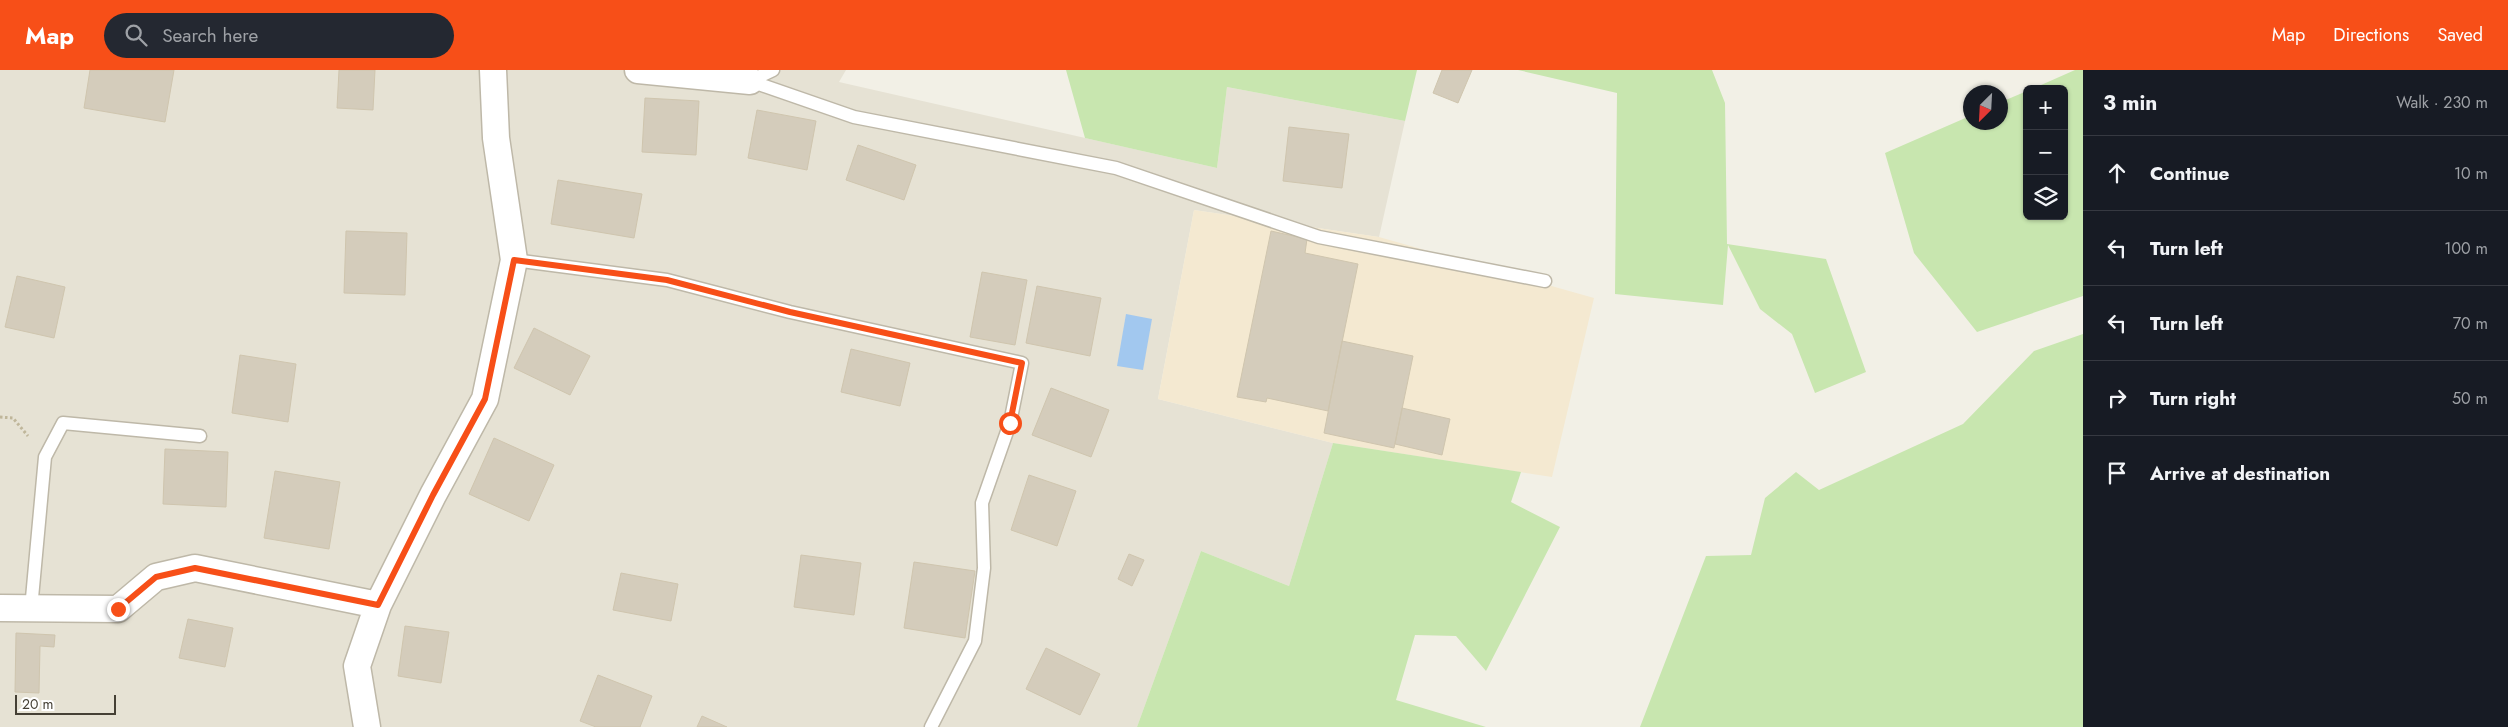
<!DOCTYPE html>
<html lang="en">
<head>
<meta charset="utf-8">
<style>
	body { margin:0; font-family:Jost,sans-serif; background:#242831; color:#f1f3f6 }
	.controls { position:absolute; right:15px; top:15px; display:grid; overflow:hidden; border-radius:8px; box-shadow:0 1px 4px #0004 }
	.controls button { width:45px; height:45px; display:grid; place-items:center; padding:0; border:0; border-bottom:1px solid #363941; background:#171b24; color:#f1f3f6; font:25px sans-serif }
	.compass { position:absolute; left:1963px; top:15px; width:45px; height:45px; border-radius:50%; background:#171b24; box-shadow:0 1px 4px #0004; rotate:204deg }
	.scale { position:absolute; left:15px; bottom:12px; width:101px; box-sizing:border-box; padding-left:5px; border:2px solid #454035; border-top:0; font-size:14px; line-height:18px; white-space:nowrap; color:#454035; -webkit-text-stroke:4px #fff; paint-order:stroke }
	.stop { position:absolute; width:15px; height:15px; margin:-11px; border:4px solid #f74f18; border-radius:50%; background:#fff }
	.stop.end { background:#f74f18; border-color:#fff; box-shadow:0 1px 5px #0008 }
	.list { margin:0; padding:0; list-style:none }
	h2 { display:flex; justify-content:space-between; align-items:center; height:65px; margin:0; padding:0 20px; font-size:21px }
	h2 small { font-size:16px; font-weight:400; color:#9ea1a6 }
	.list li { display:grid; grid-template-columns:32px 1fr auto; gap:15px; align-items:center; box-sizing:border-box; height:75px; padding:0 20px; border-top:1px solid #363941 }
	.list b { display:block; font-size:19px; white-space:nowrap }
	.list em { font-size:16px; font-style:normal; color:#9ea1a6 }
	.icon { flex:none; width:28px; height:28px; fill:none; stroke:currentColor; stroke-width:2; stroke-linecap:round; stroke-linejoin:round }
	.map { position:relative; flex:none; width:2083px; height:657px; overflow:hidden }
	header { display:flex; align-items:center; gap:30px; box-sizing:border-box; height:70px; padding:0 25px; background:#f74f18; color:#fff }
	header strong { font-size:24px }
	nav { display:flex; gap:28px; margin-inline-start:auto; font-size:18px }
	.search { width:350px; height:45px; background:#242831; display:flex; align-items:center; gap:12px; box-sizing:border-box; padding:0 18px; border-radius:28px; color:#9ea1a6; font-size:19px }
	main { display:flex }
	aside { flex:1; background:#171b24 }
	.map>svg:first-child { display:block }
</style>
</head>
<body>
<header>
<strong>Map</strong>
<div class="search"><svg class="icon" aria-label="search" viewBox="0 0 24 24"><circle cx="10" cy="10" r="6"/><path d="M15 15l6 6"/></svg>Search here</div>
<nav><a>Map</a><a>Directions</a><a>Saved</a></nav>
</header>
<main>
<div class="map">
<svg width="2083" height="657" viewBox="0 0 2083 657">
	<rect width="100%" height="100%" fill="#f2f0e6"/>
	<path fill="#e6e2d4" d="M 0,0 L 846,0 L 839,12 L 1217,98 L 1227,17 L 1405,51 L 1379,167 L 1194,140 L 1158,329 L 1333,373 L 1289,516 L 1201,481 L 1137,657 L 0,657 Z"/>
	<path fill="#f4e9d1" d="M 1194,140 L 1379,167 L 1594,228 L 1552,407 L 1333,373 L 1158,329 Z"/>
	<path fill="#c8e6af" d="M 1066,0 L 1417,0 L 1405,51 L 1227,17 L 1217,98 L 1085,68 Z
		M 1518,0 L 1712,0 L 1725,33 L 1727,174 L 1826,189 L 1866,302 L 1815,323 L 1792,264 L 1760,239 L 1728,175 L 1723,235 L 1615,224 L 1617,23 Z
		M 2075,0 L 2083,0 L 2083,226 L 1977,262 L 1914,183 L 1885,83 L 1970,46 L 1970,52 L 2000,52 L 2001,32 L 2027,21 L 2027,146 L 2064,146 L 2064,19 L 2032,19 Z
		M 2083,264 L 2083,657 L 1640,657 L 1706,486 L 1751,485 L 1765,428 L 1796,402 L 1819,420 L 1963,354 L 2034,281 Z
		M 1333,373 L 1521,402 L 1511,432 L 1560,457 L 1486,601 L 1456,566 L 1415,565 L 1396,630 L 1486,657 L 1137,657 L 1201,481 L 1289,516 Z"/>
	<path fill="#a2c8ef" d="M 1126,244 L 1152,249 L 1143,300 L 1117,296 Z"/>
	<path fill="#d4ccbb" stroke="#cfc5ae" d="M 90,0 L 174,0 L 165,52 L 84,38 Z
		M 339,0 L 375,0 L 373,40 L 337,38 Z
		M 1442,0 L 1472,0 L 1458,33 L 1433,23 Z
		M 645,28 L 699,31 L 696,85 L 642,82 Z
		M 757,40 L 816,51 L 807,100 L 748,88 Z
		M 1289,57 L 1349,64 L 1342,118 L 1283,111 Z
		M 858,75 L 916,95 L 904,130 L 846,110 Z
		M 558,110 L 642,124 L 634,168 L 551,154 Z
		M 346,161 L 407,163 L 405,225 L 344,223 Z
		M 1271,161 L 1307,169 L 1305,183 L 1358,194 L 1328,341 L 1267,328 L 1266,332 L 1237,327 Z
		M 982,202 L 1027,210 L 1015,275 L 970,267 Z
		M 17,206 L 65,217 L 54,268 L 5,257 Z
		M 1037,216 L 1101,228 L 1090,286 L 1026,273 Z
		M 534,258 L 590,286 L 570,325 L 514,298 Z
		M 1342,271 L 1413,286 L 1394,378 L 1324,363 Z
		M 851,279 L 910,293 L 900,336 L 841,322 Z
		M 240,285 L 296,294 L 288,352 L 232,343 Z
		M 1051,318 L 1109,340 L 1091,387 L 1032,365 Z
		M 1402,338 L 1450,349 L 1442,385 L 1395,374 Z
		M 494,368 L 554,395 L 529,451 L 469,424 Z
		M 165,379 L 228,382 L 226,437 L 163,434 Z
		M 275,401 L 340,412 L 329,479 L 264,468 Z
		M 1029,405 L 1076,421 L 1057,476 L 1011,460 Z
		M 1129,484 L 1144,490 L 1132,516 L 1118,509 Z
		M 801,485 L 861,493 L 854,545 L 794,537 Z
		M 914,492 L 975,501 L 965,568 L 904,558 Z
		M 621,503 L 678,514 L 671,551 L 613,540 Z
		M 188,549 L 233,558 L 225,597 L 179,588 Z
		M 405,556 L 449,562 L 441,613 L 398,606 Z
		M 16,563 L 55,565 L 54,577 L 40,576 L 39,623 L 15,622 Z
		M 1046,578 L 1100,604 L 1080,645 L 1026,619 Z
		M 598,605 L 652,626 L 640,657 L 596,657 L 580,651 Z
		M 702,646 L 727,657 L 697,657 Z"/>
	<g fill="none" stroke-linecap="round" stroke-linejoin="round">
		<g stroke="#beb8a8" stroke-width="15">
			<path id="service" d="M 750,11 L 854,47 L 1116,98 L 1319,167 L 1545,211
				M 750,11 L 773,0
				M 514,190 L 667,210 L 790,242 L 1022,293 L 1010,353 L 982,433 L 984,498 L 975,571 L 931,657
				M 31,539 L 45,387 L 63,353 L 200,366"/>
		</g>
		<g stroke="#beb8a8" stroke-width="29">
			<path id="minor" d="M 638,0 L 750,11
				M 0,538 L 118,539 L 156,507 L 195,498 L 378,535
				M 367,657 L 357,596 L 378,535 L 433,425 L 485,329 L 514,190 L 496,68 L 493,0"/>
		</g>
		<path stroke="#bfb69a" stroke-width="3" stroke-dasharray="2.5 2.5" stroke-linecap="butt" d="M 0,347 L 13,348 L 28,366"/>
		<use href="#service" stroke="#fff" stroke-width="12"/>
		<use href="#minor" stroke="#fff" stroke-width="26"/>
	</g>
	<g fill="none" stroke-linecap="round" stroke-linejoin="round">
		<path stroke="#f74f18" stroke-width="6" d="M 118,539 L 156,507 L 195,498 L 378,535 L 433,425 L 485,329 L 514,190 L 667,210 L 790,242 L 1022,293 L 1010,353"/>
	</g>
</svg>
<div class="controls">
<button>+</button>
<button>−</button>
<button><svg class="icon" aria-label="layers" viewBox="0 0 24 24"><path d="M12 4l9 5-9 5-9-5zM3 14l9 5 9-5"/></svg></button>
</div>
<svg class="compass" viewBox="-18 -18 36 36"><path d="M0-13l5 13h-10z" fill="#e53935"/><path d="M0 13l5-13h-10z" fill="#9ea1a6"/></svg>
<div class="scale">20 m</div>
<div class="stop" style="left:1010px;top:353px"></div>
<div class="stop end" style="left:118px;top:539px"></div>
</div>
<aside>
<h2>3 min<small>Walk · 230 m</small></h2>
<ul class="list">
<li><svg class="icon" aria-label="ahead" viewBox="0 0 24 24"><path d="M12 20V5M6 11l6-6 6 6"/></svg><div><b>Continue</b></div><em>10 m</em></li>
<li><svg class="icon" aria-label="left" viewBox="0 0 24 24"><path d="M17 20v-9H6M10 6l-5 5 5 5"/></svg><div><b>Turn left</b></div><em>100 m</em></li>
<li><svg class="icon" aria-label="left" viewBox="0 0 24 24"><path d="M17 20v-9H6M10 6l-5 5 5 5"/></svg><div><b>Turn left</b></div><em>70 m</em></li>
<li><svg class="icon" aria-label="right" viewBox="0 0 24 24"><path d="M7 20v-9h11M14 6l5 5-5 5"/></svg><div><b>Turn right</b></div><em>50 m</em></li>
<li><svg class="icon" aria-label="arrive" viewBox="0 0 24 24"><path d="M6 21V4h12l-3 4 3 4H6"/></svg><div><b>Arrive at destination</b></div></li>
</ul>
</aside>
</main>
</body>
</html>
